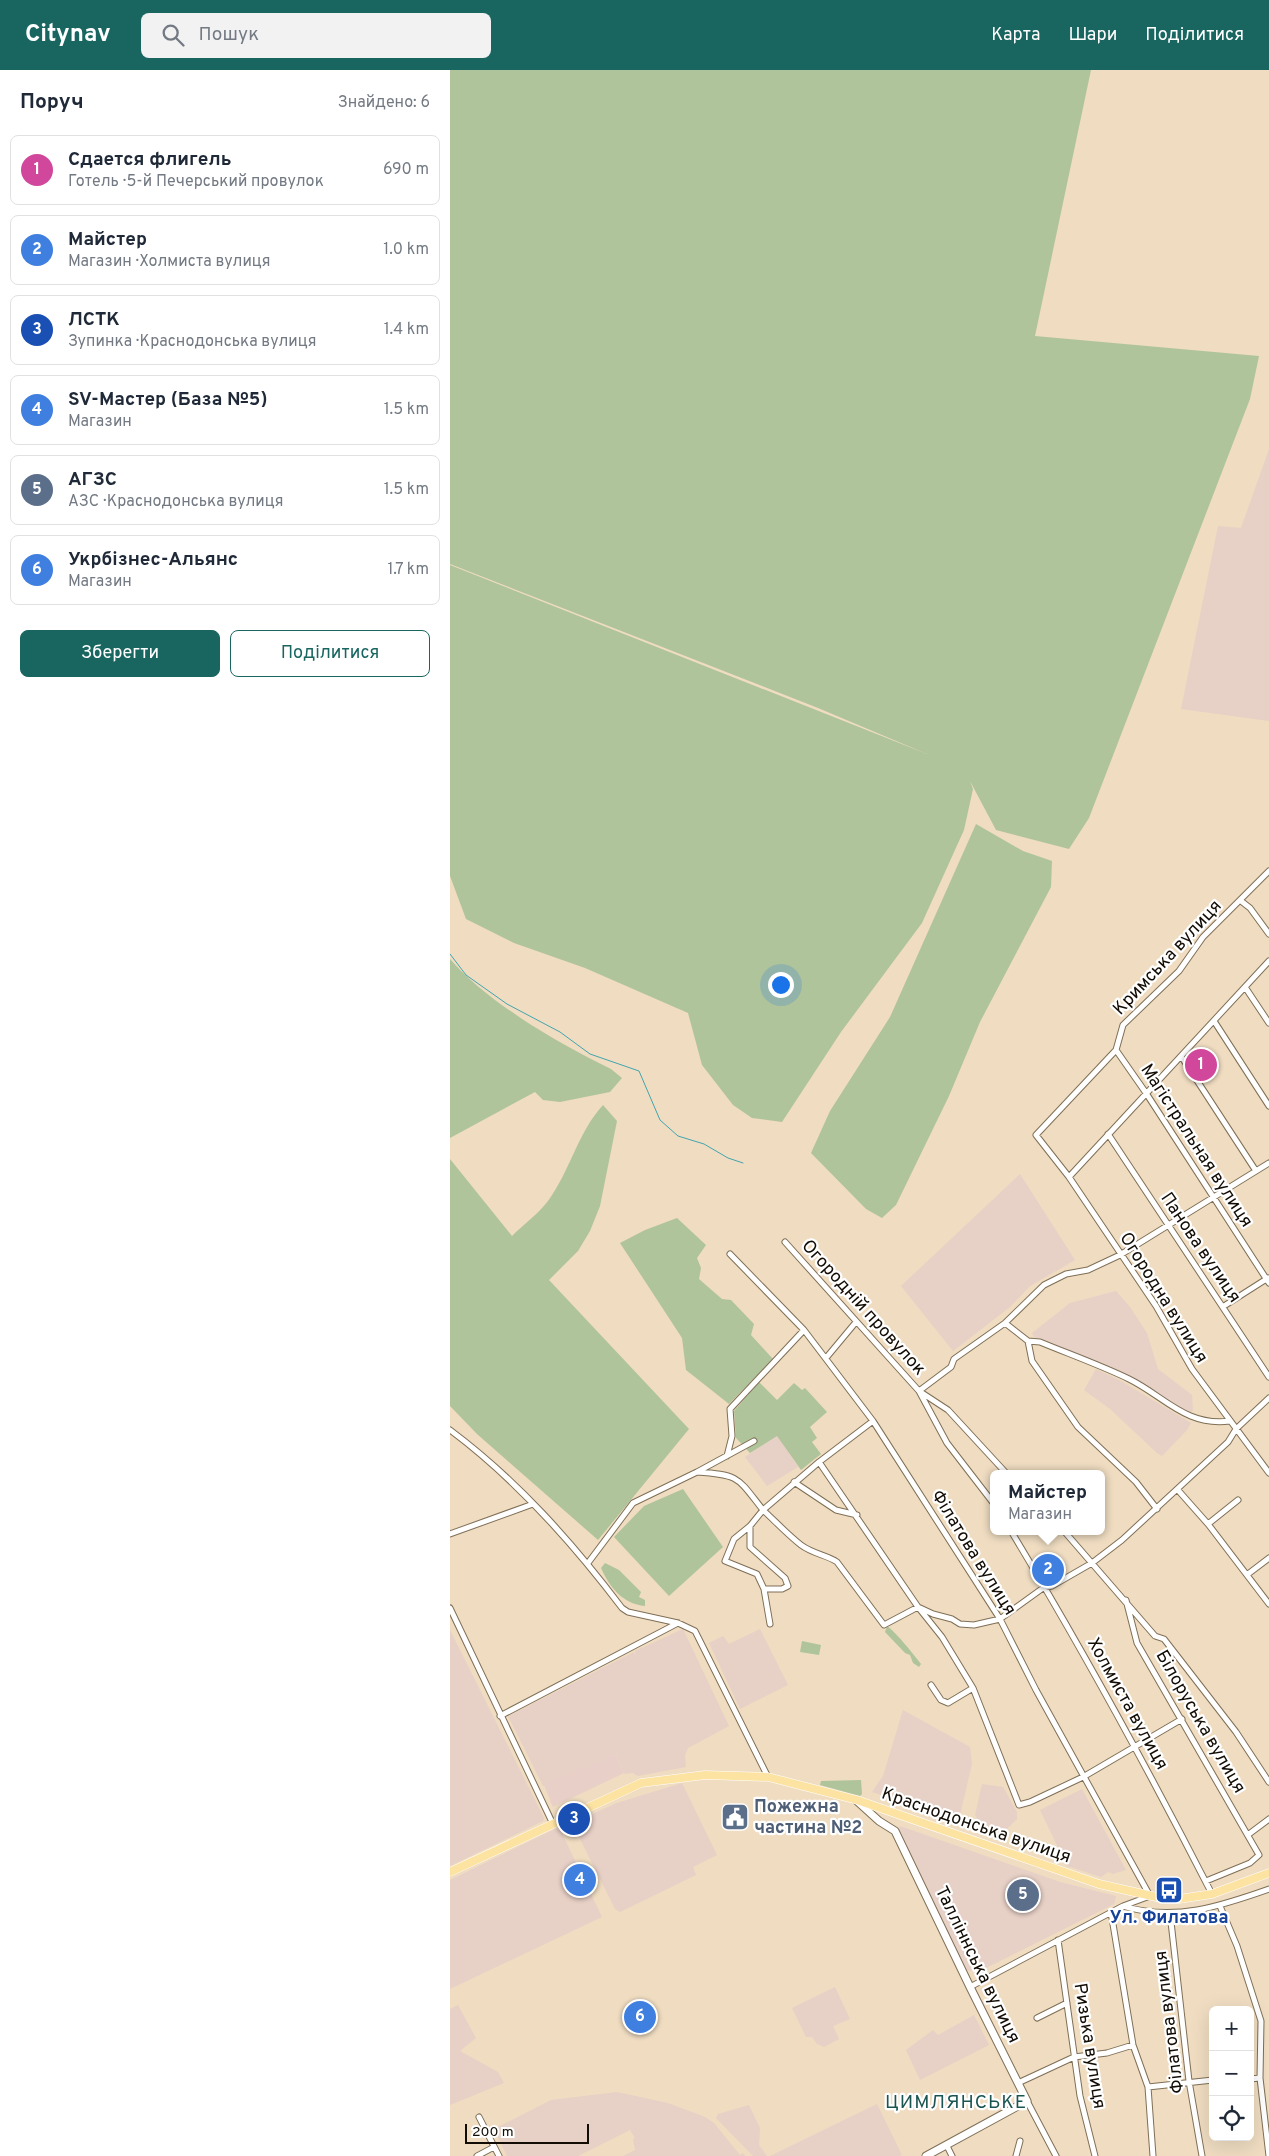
<!DOCTYPE html>
<html lang="uk">
<head>
<meta charset="utf-8">
<style>
	body { margin:0; font-family:Overpass,sans-serif; background:#f2f2f3; color:#1f2937 }
	.controls { position:absolute; right:15px; bottom:15px; display:grid; overflow:hidden; border-radius:8px; box-shadow:0 5px 20px #0002 }
	.controls button { width:45px; height:45px; display:grid; place-items:center; padding:0; border:0; border-bottom:1px solid #e0e1e3; background:#fff; color:#1f2937; font:25px sans-serif }
	.scale { position:absolute; left:15px; bottom:12px; width:124px; box-sizing:border-box; padding-left:5px; border:2px solid #120c04; border-top:0; font-size:14px; line-height:18px; white-space:nowrap; color:#120c04; -webkit-text-stroke:4px #fff; paint-order:stroke }
	.you { position:absolute; left:330px; top:914px; width:18px; height:18px; margin:-12px; border:4px solid #fff; border-radius:50%; background:#1a73e8; box-shadow:0 0 0 8px #1a73e833 }
	.badge { display:grid; place-items:center; width:32px; height:32px; border-radius:50%; background:#196661; color:#fff; font-size:16px; font-weight:700 }
	.pin { position:absolute; translate:-50% -50%; border:2px solid #fff; box-shadow:0 1px 5px #0006 }
	.popup { position:absolute; left:540px; top:1400px; width:115px; height:65px; box-sizing:border-box; display:grid; place-content:center; border-radius:8px; background:#fff; filter:drop-shadow(0 1px 4px #0005); font-size:16px; white-space:nowrap; color:#747a83 }
	.popup b { font-size:19px; color:#1f2937 }
	.popup::after { content:''; position:absolute; left:50%; top:100%; margin-left:-10px; border:10px solid transparent; border-top-color:#fff }
	.list { margin:0; padding:0; list-style:none }
	h2 { display:flex; justify-content:space-between; align-items:center; height:65px; margin:0; padding:0 20px; font-size:21px }
	h2 small { font-size:16px; font-weight:400; color:#747a83 }
	.list li { display:grid; grid-template-columns:32px 1fr auto; gap:15px; align-items:center; box-sizing:border-box; height:70px; margin:0 10px 10px; padding:0 10px; border:1px solid #e0e1e3; border-radius:8px }
	.list b { display:block; font-size:19px; white-space:nowrap }
	.list p { margin:0; font-size:16px; white-space:nowrap; color:#747a83 }
	.list em { font-size:16px; font-style:normal; color:#747a83 }
	.actions { display:flex; gap:10px; padding:15px 20px }
	.actions a { flex:1; padding:11px 0; border:1px solid #196661; border-radius:8px; text-align:center; font-size:18px; color:#196661 }
	.actions .main { background:#196661; color:#fff }
	.icon { flex:none; width:28px; height:28px; fill:none; stroke:currentColor; stroke-width:2; stroke-linecap:round; stroke-linejoin:round }
	.map { position:relative; flex:none; width:819px; height:2086px; overflow:hidden }
	header { display:flex; align-items:center; gap:30px; box-sizing:border-box; height:70px; padding:0 25px; background:#196661; color:#fff }
	header strong { font-size:24px }
	nav { display:flex; gap:28px; margin-inline-start:auto; font-size:18px }
	.search { width:350px; height:45px; background:#f2f2f3; display:flex; align-items:center; gap:12px; box-sizing:border-box; padding:0 18px; border-radius:8px; color:#747a83; font-size:19px }
	main { display:flex }
	aside { flex:1; background:#fff }
	.map>svg:first-child { display:block }
</style>
</head>
<body>
<header>
<strong>Citynav</strong>
<div class="search"><svg class="icon" aria-label="search" viewBox="0 0 24 24"><circle cx="10" cy="10" r="6"/><path d="M15 15l6 6"/></svg>Пошук</div>
<nav><a>Карта</a><a>Шари</a><a>Поділитися</a></nav>
</header>
<main>
<aside>
<h2>Поруч<small>Знайдено: 6</small></h2>
<ul class="list">
<li><span class="badge" style="background:#d1479c">1</span><div><b>Сдается флигель</b><p>Готель · 5-й Печерський провулок</p></div><em>690 m</em></li>
<li><span class="badge" style="background:#3f7fe0">2</span><div><b>Майстер</b><p>Магазин · Холмиста вулиця</p></div><em>1.0 km</em></li>
<li><span class="badge" style="background:#1a4fb4">3</span><div><b>ЛСТК</b><p>Зупинка · Краснодонська вулиця</p></div><em>1.4 km</em></li>
<li><span class="badge" style="background:#3f7fe0">4</span><div><b>SV-Мастер (База №5)</b><p>Магазин</p></div><em>1.5 km</em></li>
<li><span class="badge" style="background:#5c6f8a">5</span><div><b>АГЗС</b><p>АЗС · Краснодонська вулиця</p></div><em>1.5 km</em></li>
<li><span class="badge" style="background:#3f7fe0">6</span><div><b>Укрбiзнес-Альянс</b><p>Магазин</p></div><em>1.7 km</em></li>
</ul>
<div class="actions"><a class="main">Зберегти</a><a>Поділитися</a></div>
</aside>
<div class="map">
<svg width="819" height="2086" viewBox="0 0 819 2086">
	<rect width="100%" height="100%" fill="#efdcc1"/>
	<path fill="#e8cfc8" d="M 165,1684 L 174,1703 L 103,1737 L 94,1715 Z"/>
	<path fill="#e7d0c6" d="M 819,379 L 819,651 L 731,639 L 768,456 L 791,458 Z
		M 570,1104 L 625,1190 L 580,1216 L 560,1237 L 503,1281 L 451,1216 Z
		M 666,1221 L 680,1237 L 697,1263 L 708,1299 L 742,1325 L 743,1340 L 740,1344 L 677,1306 L 584,1267 L 582,1263 L 620,1233 Z
		M 646,1299 L 671,1311 L 741,1353 L 737,1360 L 712,1386 L 707,1383 L 660,1339 L 634,1320 Z
		M 327,1365 L 348,1397 L 317,1416 L 295,1387 Z
		M 233,1559 L 279,1656 L 238,1678 L 235,1685 L 236,1697 L 188,1706 L 183,1703 L 175,1704 L 165,1684 L 93,1716 L 58,1646 L 184,1582 L 186,1587 L 185,1581 Z
		M 310,1559 L 338,1615 L 290,1639 L 259,1573 L 273,1566 L 279,1574 Z
		M 0,1560 L 94,1748 L 93,1751 L 0,1796 Z
		M 453,1640 L 520,1677 L 522,1694 L 509,1749 L 422,1722 L 433,1706 Z
		M 232,1713 L 267,1785 L 243,1797 L 246,1805 L 170,1842 L 165,1839 L 122,1753 L 167,1733 Z
		M 532,1714 L 553,1717 L 567,1742 L 567,1749 L 554,1762 L 531,1755 L 525,1745 Z
		M 632,1719 L 676,1800 L 663,1804 L 658,1802 L 651,1807 L 617,1796 L 590,1740 Z
		M 450,1756 L 610,1812 L 666,1826 L 664,1834 L 528,1902 L 516,1900 L 449,1760 Z
		M 109,1757 L 152,1847 L 0,1919 L 0,1810 Z
		M 385,1917 L 400,1949 L 383,1956 L 389,1969 L 374,1977 L 367,1974 L 362,1967 L 356,1967 L 342,1938 Z
		M 8,1935 L 26,1968 L 10,1981 L 48,2002 L 54,2013 L 0,2035 L 0,1939 Z
		M 524,1945 L 539,1975 L 470,2010 L 456,1980 L 483,1960 L 488,1965 Z
		M 167,2022 L 218,2033 L 255,2047 L 264,2053 L 290,2085 L 293,2083 L 295,2086 L 173,2086 L 185,2080 L 183,2069 L 185,2068 L 180,2060 L 128,2086 L 57,2086 L 44,2059 L 101,2030 Z
		M 427,2034 L 452,2085 L 449,2086 L 320,2086 Z
		M 299,2035 L 310,2058 L 309,2075 L 317,2086 L 303,2086 L 266,2048 L 268,2044 Z"/>
	<path fill="#b0c49b" d="M 0,0 L 641,0 L 585,266 L 809,286 L 800,329 L 639,748 L 619,779 L 546,760 L 520,711 L 523,719 L 514,760 L 472,853 L 391,962 L 332,1052 L 302,1048 L 283,1035 L 252,995 L 238,943 L 135,898 L 64,873 L 16,849 L 0,806 L 0,495 L 477,684 L 368,638 L 0,494 Z
		M 526,754 L 573,781 L 602,791 L 601,817 L 530,952 L 499,1026 L 446,1135 L 432,1148 L 416,1139 L 361,1083 L 380,1041 L 440,947 Z
		M 0,889 C 38,933 108,973 161,999 L 172,1008 L 160,1022 L 110,1032 L 93,1030 L 85,1022 L 0,1068 Z
		M 153,1035 L 167,1051 L 150,1136 L 140,1161 L 128,1181 L 99,1210 L 239,1359 L 148,1470 L 27,1364 L 0,1336 L 0,1089 L 62,1166 C 73,1155 88,1144 98,1131 C 120,1101 128,1062 153,1035 Z
		M 227,1148 L 256,1175 L 247,1188 L 251,1198 L 249,1209 L 272,1229 L 281,1230 L 304,1254 L 301,1265 L 323,1289 L 279,1334 L 236,1300 L 232,1268 L 170,1173 L 195,1160 Z
		M 309,1312 L 327,1330 L 344,1313 L 352,1320 L 355,1318 L 377,1342 L 360,1357 L 367,1368 L 362,1372 L 371,1384 L 351,1400 L 327,1366 L 300,1383 L 286,1368 L 284,1341 Z
		M 233,1419 L 273,1477 L 219,1526 L 164,1467 L 194,1436 Z
		M 155,1493 L 169,1500 L 191,1522 L 189,1527 L 195,1530 L 195,1536 C 173,1534 160,1518 151,1498 Z
		M 437,1556 C 445,1561 465,1586 471,1594 L 469,1597 L 463,1593 L 460,1585 L 455,1583 L 435,1562 Z
		M 352,1571 L 371,1575 L 369,1585 L 350,1582 Z
		M 411,1710 L 412,1724 L 410,1726 L 370,1715 L 371,1711 Z"/>
	<g fill="none" stroke-linecap="round" stroke-linejoin="round">
		<path stroke="#42a5af" stroke-width="1" d="M 0,884 L 16,905 L 57,934 L 110,962 L 140,984 L 189,1001 L 210,1050 L 228,1066 L 254,1074 L 278,1088 L 293,1093"/>
		<g stroke="#7f6f56" stroke-width="7">
			<path id="street" d="M 819,801 L 753,867 L 729,901 L 673,955 L 666,980 L 586,1065 L 619,1107 L 706,1236 L 742,1299 L 819,1403
				M 791,831 L 800,838 L 819,864
				M 795,917 L 819,953
				M 764,951 L 819,1036
				M 666,980 L 696,1023 L 819,1213
				M 731,986 L 806,1101
				M 658,1064 L 819,1307
				M 619,1107 L 819,891
				M 335,1172 L 469,1321 L 498,1340 L 557,1404
				M 280,1184 L 354,1260 L 423,1351 L 550,1549 L 586,1620 L 700,1826 L 673,1836
				M 774,1236 L 818,1208
				M 555,1253 L 578,1271 L 590,1272 C 619,1284 650,1295 679,1309 C 714,1326 736,1357 780,1351
				M 578,1271 L 582,1291 L 628,1357 L 686,1412 L 707,1439
				M 376,1288 L 406,1252
				M 469,1321 L 501,1297 L 504,1289 L 555,1253 L 594,1215 L 616,1204 L 638,1200 L 670,1185 L 819,1093
				M 469,1321 L 497,1373 L 544,1434
				M 423,1351 L 369,1392 L 313,1440 C 325,1451 338,1465 351,1475 C 363,1484 377,1485 387,1492 L 434,1555 L 468,1537 L 483,1544 L 502,1549 L 510,1554 L 524,1555 L 550,1549 L 593,1518 L 602,1516 L 642,1493 L 672,1470 L 778,1372 L 786,1359 L 819,1328
				M 0,1360 C 67,1410 122,1472 172,1538 L 178,1542 L 228,1553 L 245,1561 L 318,1707
				M 277,1386 L 282,1366 L 280,1339 L 354,1260
				M 369,1392 L 468,1537 L 492,1567 L 523,1618 L 569,1735 L 580,1732 L 633,1707 L 732,1649
				M 247,1402 C 290,1405 287,1407 313,1440 L 300,1456 L 284,1469 L 275,1491 L 307,1504 L 314,1519 L 320,1554
				M 344,1412 L 386,1440 L 407,1445
				M 727,1419 L 758,1454 L 819,1534
				M 758,1454 L 788,1430
				M 300,1456 L 300,1477 L 335,1508 L 338,1516 L 332,1519 L 314,1519
				M 561,1461 C 633,1580 699,1701 762,1824
				M 614,1461 L 705,1566 L 714,1569 L 786,1662 L 819,1712
				M 0,1464 L 83,1434
				M 138,1493 L 183,1433 L 247,1402 L 304,1371
				M 798,1504 L 819,1488
				M 676,1530 L 687,1573 L 809,1785 L 800,1793 L 756,1811
				M 0,1538 L 102,1752
				M 481,1615 L 491,1630 L 498,1633 L 523,1618
				M 50,1646 L 228,1553
				M 799,1764 L 819,1749
				M 770,1836 L 787,1876 L 811,1951 L 810,2008 L 819,2086
				M 661,1842 L 683,1975 L 698,2017 L 703,2086
				M 720,1843 L 739,2011 L 752,2086
				M 608,1870 L 630,2026 L 645,2086
				M 520,1917 L 673,1836 C 724,1852 771,1836 819,1819
				M 587,1948 L 617,1933
				M 800,2009 L 810,2008
				M 568,2013 L 624,1987 L 657,1983 L 683,1975
				M 698,2017 L 763,2010
				M 577,2031 L 606,2086
				M 29,2047 L 49,2086
				M 497,2076 L 502,2086
				M 27,2086 L 44,2077
				M 566,2086 L 570,2071"/>
		</g>
		<g stroke="#7f6f56" stroke-width="9">
			<path id="secondary" d="M 407,1731 L 429,1751 L 445,1761 L 520,1917 L 577,2031 L 476,2086"/>
		</g>
		<g stroke="#fff" stroke-width="9">
			<path id="primary" d="M 0,1802 L 191,1713 L 255,1705 L 318,1707 L 407,1730 L 649,1814 L 711,1828 L 729,1829 L 762,1824 L 819,1803"/>
		</g>
		<use href="#street" stroke="#fff" stroke-width="5"/>
		<use href="#secondary" stroke="#fff" stroke-width="7"/>
		<use href="#primary" stroke="#fde3a2" stroke-width="8"/>
	</g>
	<defs>
		<g id="civic-square" transform="scale(1.4375)"><rect x="-9" y="-9" width="18" height="18" rx="4" fill="#5c6f8a" stroke="#fff"/><path d="M-.6-6.5H3V-4.5H.6V-3L4-1V1h2V6H-6V1h2V-1L-.6-3ZM-1.2 2.5V6h2.4V2.5Z" fill="#fff"/></g>
		<g id="bus-square" transform="scale(1.4375)"><rect x="-9" y="-9" width="18" height="18" rx="4" fill="#1a4fb4" stroke="#fff"/><path d="M-5-6H5V4H4V6H2V4H-2V6H-4V4H-5ZM-3.5-4V0h7V-4ZM-3.5 1.2v1.5H-2V1.2ZM2 1.2v1.5H3.5V1.2Z" fill="#fff"/></g>
	</defs>
	<g fill-rule="evenodd">
		<use href="#civic-square" x="285" y="1747"/>
		<use href="#bus-square" x="719" y="1820"/>
	</g>
	<g text-anchor="middle" dominant-baseline="central" stroke-width="4.5" stroke-linejoin="round" paint-order="stroke">
		<g font-size="18" fill="#120c04" stroke="#fff">
			<text transform="translate(718 888) rotate(-47)">Кримська вулиця</text>
			<text transform="translate(746 1076) rotate(57)">Магістральная вулиця</text>
			<text transform="translate(750 1178) rotate(56)">Панова вулиця</text>
			<text transform="translate(713 1228) rotate(58)">Огородна вулиця</text>
			<text transform="translate(413 1238) rotate(48)">Огородній провулок</text>
			<text transform="translate(523 1483) rotate(58)">Філатова вулиця</text>
			<text transform="translate(677 1634) rotate(61)">Холмиста вулиця</text>
			<text transform="translate(750 1652) rotate(60)">Білоруська вулиця</text>
			<text transform="translate(526 1756) rotate(19)">Краснодонська вулиця</text>
			<text transform="translate(527 1895) rotate(64)">Талліннська вулиця</text>
			<text transform="translate(720 1952) rotate(-97)">Філатова вулиця</text>
			<text transform="translate(639 1976) rotate(81)">Ризька вулиця</text>
		</g>
		<g font-size="18" font-weight="bold" fill="#4e5e75" stroke="#fff" text-anchor="start">
			<text x="304" y="1737">Пожежна<tspan x="304" dy="21">частина №2</tspan></text>
		</g>
		<g font-size="18" font-weight="bold" fill="#164399" stroke="#fff">
			<text x="719" y="1848">Ул. Филатова</text>
		</g>
		<g font-size="19" letter-spacing="1" fill="#1a5551" stroke="#fff">
			<text x="506" y="2033">ЦИМЛЯНСЬКЕ</text>
		</g>
	</g>
</svg>
<div class="controls">
<button>+</button>
<button>−</button>
<button><svg class="icon" aria-label="locate" viewBox="0 0 24 24"><circle cx="12" cy="12" r="6"/><path d="M12 2v4M12 18v4M2 12h4M18 12h4"/></svg></button>
</div>
<div class="scale">200 m</div>
<div class="you"></div>
<div class="pin badge" style="left:751px;top:995px;background:#d1479c">1</div>
<div class="pin badge" style="left:598px;top:1500px;background:#3f7fe0">2</div>
<div class="popup"><b>Майстер</b>Магазин</div>
<div class="pin badge" style="left:124px;top:1749px;background:#1a4fb4">3</div>
<div class="pin badge" style="left:130px;top:1810px;background:#3f7fe0">4</div>
<div class="pin badge" style="left:573px;top:1825px;background:#5c6f8a">5</div>
<div class="pin badge" style="left:190px;top:1947px;background:#3f7fe0">6</div>
</div>
</main>
</body>
</html>
